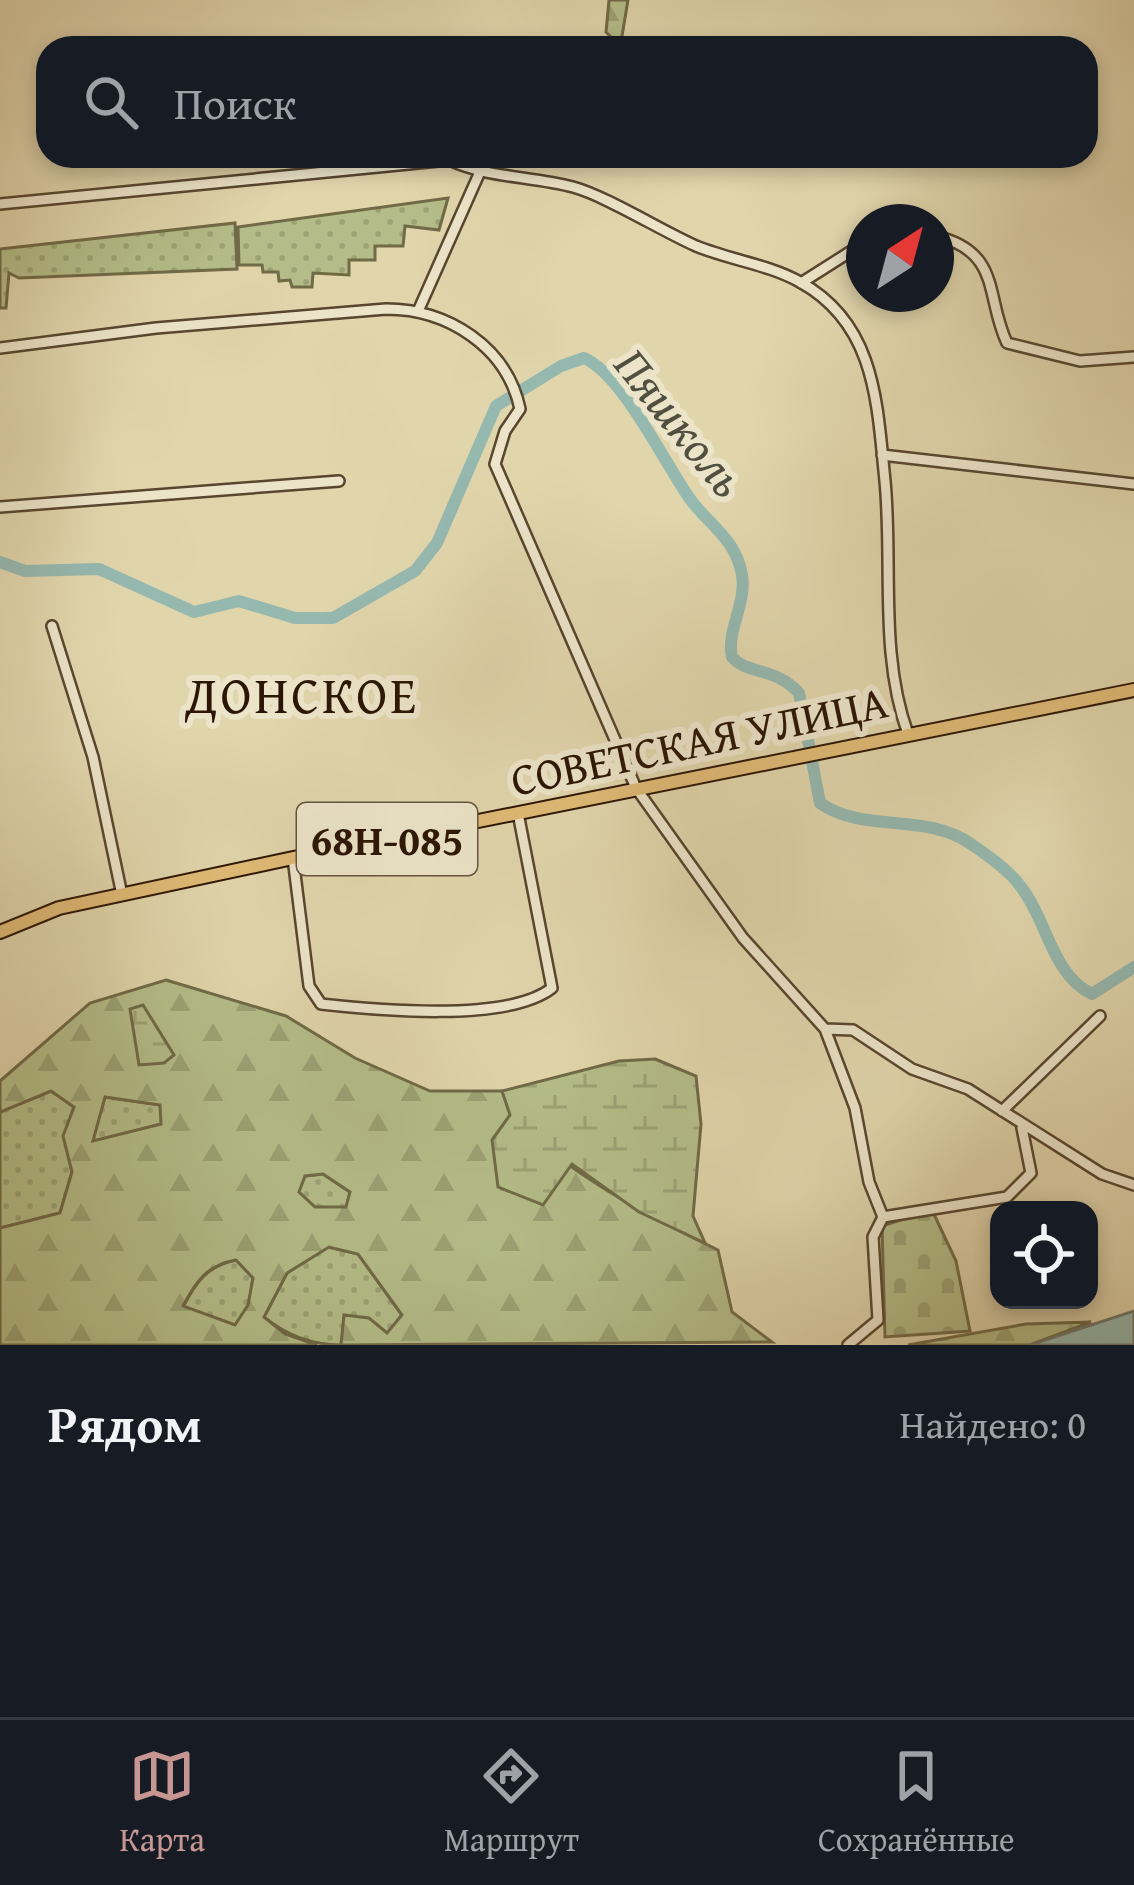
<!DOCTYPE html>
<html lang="ru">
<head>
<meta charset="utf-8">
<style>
	body { margin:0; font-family:"Gentium Book Plus",serif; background:#20242c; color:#f1f3f6 }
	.controls { position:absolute; right:36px; bottom:36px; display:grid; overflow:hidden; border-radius:24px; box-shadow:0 6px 18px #0003 }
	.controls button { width:108px; height:108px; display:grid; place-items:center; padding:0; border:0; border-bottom:3px solid #363941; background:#171b24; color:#f1f3f6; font:60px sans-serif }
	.compass { position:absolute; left:846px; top:204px; width:108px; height:108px; border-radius:50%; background:#171b24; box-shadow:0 6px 18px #0003; rotate:36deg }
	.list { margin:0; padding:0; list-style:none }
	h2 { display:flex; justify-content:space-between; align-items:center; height:156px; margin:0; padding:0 48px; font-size:51px }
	h2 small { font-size:39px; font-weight:400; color:#9ea1a6 }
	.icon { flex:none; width:66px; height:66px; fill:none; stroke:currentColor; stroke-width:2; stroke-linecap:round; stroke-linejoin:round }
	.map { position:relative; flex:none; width:1134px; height:1345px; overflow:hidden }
	.search { position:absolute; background:#171b24; box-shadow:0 6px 18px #0003; left:36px; right:36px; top:36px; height:132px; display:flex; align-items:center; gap:30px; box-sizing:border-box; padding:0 42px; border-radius:36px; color:#9ea1a6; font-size:45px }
	.sheet { height:372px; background:#171b24 }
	nav { display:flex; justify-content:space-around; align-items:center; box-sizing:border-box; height:168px; border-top:3px solid #363941; background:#171b24; font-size:33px; color:#9ea1a6 }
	nav a { display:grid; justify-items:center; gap:6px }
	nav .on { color:#c59692 }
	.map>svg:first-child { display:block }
</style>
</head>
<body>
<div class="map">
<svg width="1134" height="1345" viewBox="0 0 1134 1345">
	<defs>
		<pattern id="grass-dots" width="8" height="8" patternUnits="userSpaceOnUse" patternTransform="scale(3)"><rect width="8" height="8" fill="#b4bd89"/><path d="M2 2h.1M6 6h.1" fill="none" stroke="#9ba275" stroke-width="1.8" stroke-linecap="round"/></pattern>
		<pattern id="forest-firs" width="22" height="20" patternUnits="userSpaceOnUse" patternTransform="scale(3)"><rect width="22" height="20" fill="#b4bd89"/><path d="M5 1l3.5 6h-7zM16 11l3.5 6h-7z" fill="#9ba275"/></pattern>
		<pattern id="wetland-marsh" width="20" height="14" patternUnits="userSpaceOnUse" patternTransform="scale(3)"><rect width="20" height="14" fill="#b4bd89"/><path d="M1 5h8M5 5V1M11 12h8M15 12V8" fill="none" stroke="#9ba275"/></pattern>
		<pattern id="cemetery-stones" width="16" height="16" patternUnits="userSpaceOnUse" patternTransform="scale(3)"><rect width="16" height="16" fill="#b4bd89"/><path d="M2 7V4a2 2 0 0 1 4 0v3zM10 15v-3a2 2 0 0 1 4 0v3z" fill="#9ba275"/></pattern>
	</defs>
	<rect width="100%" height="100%" fill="#e1d5ac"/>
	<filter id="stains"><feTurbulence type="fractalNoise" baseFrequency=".00167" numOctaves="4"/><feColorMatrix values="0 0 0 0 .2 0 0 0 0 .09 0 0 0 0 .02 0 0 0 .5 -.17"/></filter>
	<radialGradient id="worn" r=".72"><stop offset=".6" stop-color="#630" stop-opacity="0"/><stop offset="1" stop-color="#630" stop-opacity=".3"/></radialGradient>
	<path fill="url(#grass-dots)" stroke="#706a47" stroke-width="3" d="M 448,198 L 439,230 L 405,226 L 403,246 L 375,246 L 375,260 L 349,260 L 349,275 L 313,273 L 312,287 L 292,287 L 290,280 L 279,281 L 278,272 L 263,272 L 262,265 L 239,265 L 238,227 Z
		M 235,223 L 237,269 L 19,278 L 9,273 L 6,308 L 0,308 L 0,249 Z
		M 51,1091 L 74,1107 L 64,1136 L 72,1172 L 60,1213 L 0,1228 L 0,1112 Z
		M 105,1097 L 160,1105 L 162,1124 L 91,1142 Z
		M 323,1174 L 350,1192 L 346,1208 L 315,1207 L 298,1192 L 305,1176 Z
		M 328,1247 L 358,1254 L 402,1315 L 387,1334 L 345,1316 L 341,1345 C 312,1345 287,1336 264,1317 L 287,1273 Z
		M 236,1260 L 253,1278 L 249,1305 L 235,1325 L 183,1307 C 196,1282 207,1266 236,1260 Z"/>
	<path fill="url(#forest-firs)" stroke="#706a47" stroke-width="3" fill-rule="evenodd" d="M 609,0 L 628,0 L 622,36 L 616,42 L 606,32 Z
		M 166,980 L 286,1016 L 355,1058 L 430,1091 L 502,1091 C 524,1154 658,1221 718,1250 L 732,1312 L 772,1342 L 341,1345 L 344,1315 L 369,1318 L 387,1333 L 402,1315 L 358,1254 L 329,1247 L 287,1273 L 264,1317 L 285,1334 L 317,1345 L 0,1345 L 0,1228 L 60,1213 L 72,1172 L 63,1136 L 74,1107 L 51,1091 L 0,1112 L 0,1081 L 90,1003 ZM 105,1097 L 160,1105 L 161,1124 L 93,1141 ZM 323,1174 L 350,1192 L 346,1207 L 315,1207 L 299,1192 L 305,1176 ZM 236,1260 L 253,1278 L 248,1305 L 235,1325 L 183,1306 C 196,1281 207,1265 236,1260 Z
		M 1091,1322 L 1030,1345 L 908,1345 L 1026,1324 Z"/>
	<path fill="url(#wetland-marsh)" stroke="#706a47" stroke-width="3" d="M 143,1005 L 174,1055 L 164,1063 L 139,1065 L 130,1009 Z
		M 655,1059 L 696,1076 L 701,1124 L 693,1216 L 705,1243 L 639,1212 L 572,1164 L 543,1205 L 498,1187 L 492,1140 L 510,1115 L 502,1091 L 619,1061 Z"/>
	<path fill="url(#cemetery-stones)" stroke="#706a47" stroke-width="3" d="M 932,1210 L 956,1261 L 970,1331 L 885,1337 L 882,1226 Z"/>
	<path fill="#95b8af" stroke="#6b776b" stroke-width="3" d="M 1134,1311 L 1134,1345 L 1030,1345 Z"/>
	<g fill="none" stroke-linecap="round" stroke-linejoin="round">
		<path stroke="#95b8af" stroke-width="12" d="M 0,562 L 25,571 L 99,569 L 194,612 L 239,601 L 295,618 L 333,618 L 415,571 L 437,543 L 496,406 L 561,366 L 584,358 C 623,375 665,464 690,499 C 709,525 736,539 742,575 C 747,603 726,631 732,657 C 747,675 774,666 799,693 L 820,803 C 864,834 926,812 971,844 C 988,856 1009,870 1021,887 C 1047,920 1052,975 1092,994 L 1134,967"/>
		<g stroke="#58462f" stroke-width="14">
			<path id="minor" d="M 0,204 L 449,160 C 488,178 531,176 573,187 C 606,196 660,230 696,246 C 730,260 767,264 800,282 C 876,324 877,403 885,481 C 893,565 879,654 908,734
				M 936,236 C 1002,252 985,297 1007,343 L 1080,361 L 1134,357
				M 801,283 L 864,243
				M 419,309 L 479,174
				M 0,348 L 156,328 L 386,309 C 448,309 507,347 520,409 L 505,431 L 495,464 L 636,788 L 743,938 L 825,1029 L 853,1030 L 912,1069 L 968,1089 L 1102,1174 L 1134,1185
				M 882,455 L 1134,484
				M 0,507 L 339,481
				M 52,626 L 93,757 L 122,895
				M 293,858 L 309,986 L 321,1004 C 376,1010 507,1023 552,988 L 518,813
				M 825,1029 L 855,1108 L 869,1182 L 883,1217 L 1007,1197 L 1031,1173 L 1022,1128
				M 1002,1111 L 1100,1016
				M 848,1345 L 878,1320 L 873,1237 L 883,1217"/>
		</g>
		<g stroke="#2b1605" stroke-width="16">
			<path id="major" d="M 0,932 L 59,908 L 293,858 L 1134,690"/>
		</g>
		<use href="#minor" stroke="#ece4c9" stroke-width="9"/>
		<use href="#major" stroke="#e0ba76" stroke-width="12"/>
	</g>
	<g text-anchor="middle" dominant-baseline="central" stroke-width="12" stroke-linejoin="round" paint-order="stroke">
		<rect fill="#ece4c9" stroke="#655440" stroke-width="3" x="297" y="803" width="180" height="72" rx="9"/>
		<g font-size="42" font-weight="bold" fill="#2b1605">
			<text x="387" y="839">68Н-085</text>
		</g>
		<g font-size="45" fill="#2b1605" stroke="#ece4c9">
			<text transform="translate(699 740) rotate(-12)">СОВЕТСКАЯ УЛИЦА</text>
		</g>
		<g font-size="48" font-style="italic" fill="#504f40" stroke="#ece4c9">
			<text transform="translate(681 422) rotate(51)">Пяшколь</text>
		</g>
		<g font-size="51" letter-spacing="3" fill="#2b1605" stroke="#ece4c9">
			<text x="302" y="694">ДОНСКОЕ</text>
		</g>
	</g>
	<rect width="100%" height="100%" filter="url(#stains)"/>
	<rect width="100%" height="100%" fill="url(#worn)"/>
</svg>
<div class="controls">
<button><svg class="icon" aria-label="locate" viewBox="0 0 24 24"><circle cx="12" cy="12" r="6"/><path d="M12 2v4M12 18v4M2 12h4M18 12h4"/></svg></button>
</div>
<svg class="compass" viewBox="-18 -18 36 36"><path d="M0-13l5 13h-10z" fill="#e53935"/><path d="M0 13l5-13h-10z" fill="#9ea1a6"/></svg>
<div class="search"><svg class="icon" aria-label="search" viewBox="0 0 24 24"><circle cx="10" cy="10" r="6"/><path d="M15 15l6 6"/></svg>Поиск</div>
</div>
<section class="sheet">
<h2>Рядом<small>Найдено: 0</small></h2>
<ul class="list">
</ul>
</section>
<nav>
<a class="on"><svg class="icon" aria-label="map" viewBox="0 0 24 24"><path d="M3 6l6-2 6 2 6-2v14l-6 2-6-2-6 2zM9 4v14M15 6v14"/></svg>Карта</a>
<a><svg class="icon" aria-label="directions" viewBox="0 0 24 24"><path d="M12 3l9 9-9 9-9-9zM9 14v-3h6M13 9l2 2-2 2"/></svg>Маршрут</a>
<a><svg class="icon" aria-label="saved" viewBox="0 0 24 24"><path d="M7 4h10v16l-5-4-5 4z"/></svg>Сохранённые</a>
</nav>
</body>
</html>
